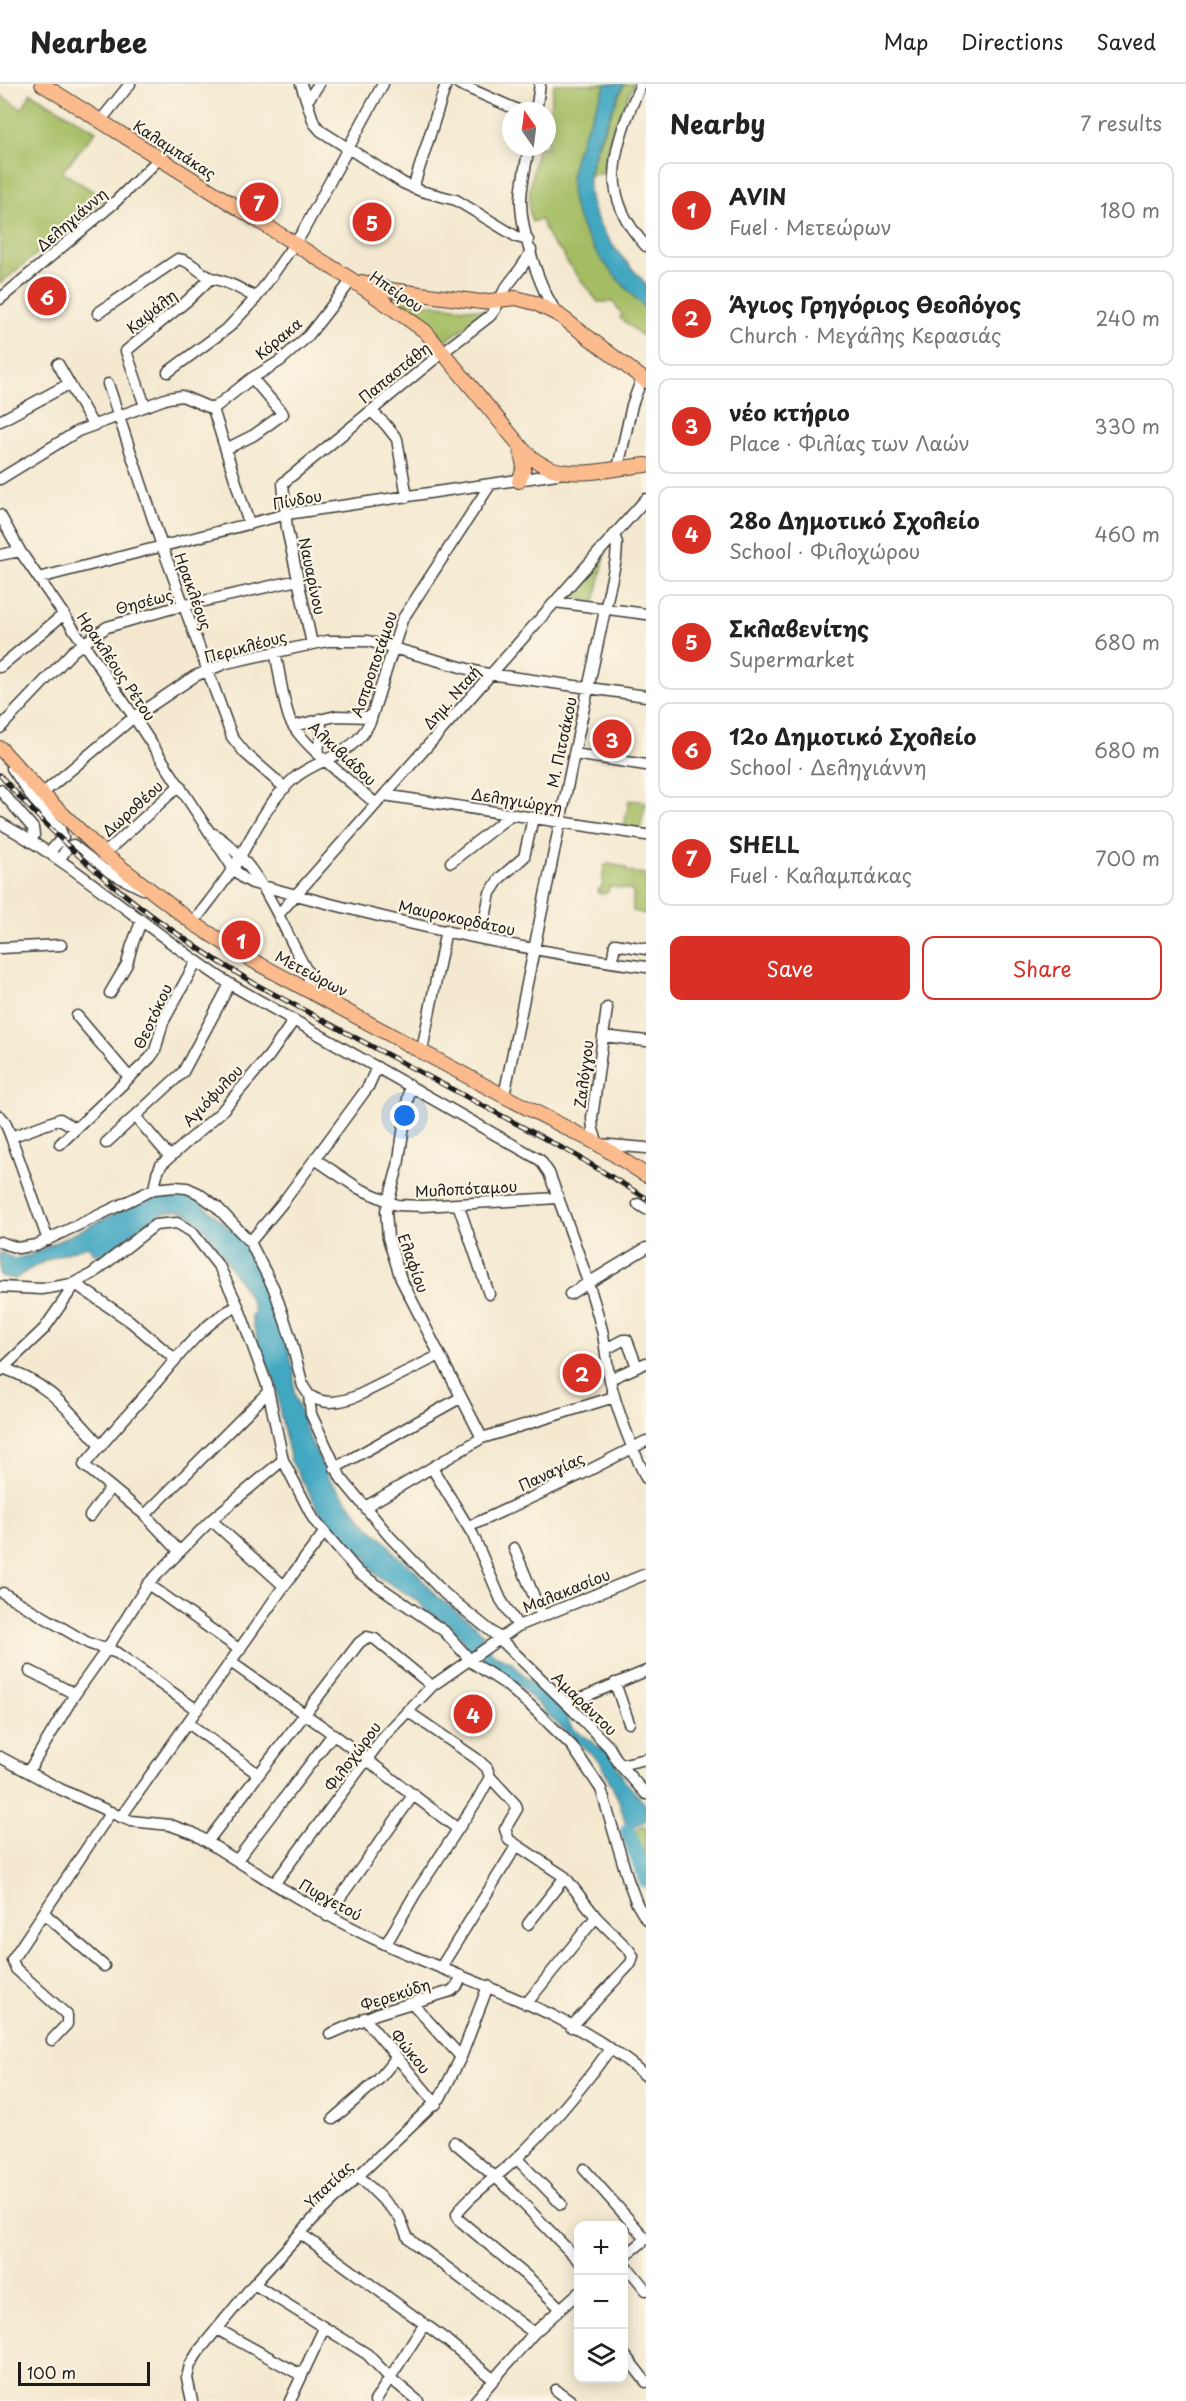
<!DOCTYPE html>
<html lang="en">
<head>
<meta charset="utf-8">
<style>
	body { margin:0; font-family:"Playpen Sans",sans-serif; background:#f2f2f2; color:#222 }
	.controls { position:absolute; right:18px; bottom:18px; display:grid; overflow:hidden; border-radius:12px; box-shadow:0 3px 15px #0003 }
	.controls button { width:54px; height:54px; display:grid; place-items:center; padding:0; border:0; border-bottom:2px solid #e0e0e0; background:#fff; color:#222; font:30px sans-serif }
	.compass { position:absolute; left:502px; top:18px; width:54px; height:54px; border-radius:50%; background:#fff; box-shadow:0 3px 15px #0003; rotate:346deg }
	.scale { position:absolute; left:18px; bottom:15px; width:132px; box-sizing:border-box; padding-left:6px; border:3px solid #1c1c1c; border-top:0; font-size:16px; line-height:21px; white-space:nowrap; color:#1c1c1c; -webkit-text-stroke:4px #fcf5e5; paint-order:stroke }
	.you { position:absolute; left:405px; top:1032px; width:21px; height:21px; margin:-15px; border:4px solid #fff; border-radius:50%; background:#1a73e8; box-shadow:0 0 0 9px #1a73e833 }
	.badge { display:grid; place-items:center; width:39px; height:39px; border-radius:50%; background:#d93025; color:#fff; font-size:20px; font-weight:700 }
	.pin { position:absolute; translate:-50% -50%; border:3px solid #fff; box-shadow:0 2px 6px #0006 }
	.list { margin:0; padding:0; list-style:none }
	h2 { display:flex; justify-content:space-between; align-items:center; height:78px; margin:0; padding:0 24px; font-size:26px }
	h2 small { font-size:20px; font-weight:400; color:#767676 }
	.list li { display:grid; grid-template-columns:39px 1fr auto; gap:18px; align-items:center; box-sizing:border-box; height:96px; margin:0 12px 12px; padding:0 12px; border:2px solid #e0e0e0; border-radius:12px }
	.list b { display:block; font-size:22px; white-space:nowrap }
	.list p { margin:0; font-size:20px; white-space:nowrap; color:#767676 }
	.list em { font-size:20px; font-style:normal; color:#767676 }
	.actions { display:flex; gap:12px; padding:18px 24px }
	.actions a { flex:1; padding:14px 0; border:2px solid #d93025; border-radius:12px; text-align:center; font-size:21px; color:#d93025 }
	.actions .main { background:#d93025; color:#fff }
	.icon { flex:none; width:33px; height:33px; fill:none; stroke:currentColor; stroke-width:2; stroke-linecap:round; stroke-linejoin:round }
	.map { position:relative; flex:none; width:646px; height:2317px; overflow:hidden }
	header { display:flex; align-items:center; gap:36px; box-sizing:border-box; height:84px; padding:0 30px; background:#fff; border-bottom:2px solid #e0e0e0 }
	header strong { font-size:28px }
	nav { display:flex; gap:33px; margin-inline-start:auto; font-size:21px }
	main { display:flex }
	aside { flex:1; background:#fff }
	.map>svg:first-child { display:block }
</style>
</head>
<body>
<header>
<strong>Nearbee</strong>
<nav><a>Map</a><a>Directions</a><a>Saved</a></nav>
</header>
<main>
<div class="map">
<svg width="646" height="2317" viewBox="0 0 646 2317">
	<rect width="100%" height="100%" fill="#fcf5e5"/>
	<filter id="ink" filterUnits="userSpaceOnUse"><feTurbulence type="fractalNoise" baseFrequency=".0167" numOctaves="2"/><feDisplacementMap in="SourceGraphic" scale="12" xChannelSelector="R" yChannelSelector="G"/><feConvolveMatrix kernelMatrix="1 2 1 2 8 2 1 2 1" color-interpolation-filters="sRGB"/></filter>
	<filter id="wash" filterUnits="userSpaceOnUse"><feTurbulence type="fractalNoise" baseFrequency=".008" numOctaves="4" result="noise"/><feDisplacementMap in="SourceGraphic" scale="24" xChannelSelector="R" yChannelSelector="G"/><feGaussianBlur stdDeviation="1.35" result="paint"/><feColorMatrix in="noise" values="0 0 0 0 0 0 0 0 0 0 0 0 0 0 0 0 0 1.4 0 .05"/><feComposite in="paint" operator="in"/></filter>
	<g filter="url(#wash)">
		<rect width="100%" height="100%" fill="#f4e9d0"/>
		<path fill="#a4bd63" stroke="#606c40" stroke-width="1.5" d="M 554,0 L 606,0 C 596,24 584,48 576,73 C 556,134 609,185 646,225 L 646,255 L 620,234 L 622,230 L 613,218 L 598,218 L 567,178 L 563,169 L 552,160 L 540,135 L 532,138 C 524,116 534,86 537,63 L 547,63 L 547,42 Z
			M 624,0 L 634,0 L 611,49 L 602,90 L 589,91 L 597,63 Z
			M 31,9 L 96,47 L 62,88 L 104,114 L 0,200 L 0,11 L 22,25 Z
			M 395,216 L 483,226 L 485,228 L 443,259 L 393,219 Z
			M 605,471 L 595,517 L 567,514 Z
			M 629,716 L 646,718 L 640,746 L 624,743 Z
			M 608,780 L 625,783 L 628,788 L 646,790 L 646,830 L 633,827 L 633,810 L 631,806 L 610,802 L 607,809 L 599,810 L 598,806 L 602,803 L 604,782 Z
			M 641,1742 L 646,1742 L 646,1790 L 632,1752 Z"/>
		<path fill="#42a8c2" stroke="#2f626f" stroke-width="1.5" d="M 606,0 L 624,0 C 612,28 595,57 590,87 C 581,131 619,171 646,200 L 646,225 C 608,186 556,133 575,73 C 583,48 596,24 606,0 Z
			M 166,1108 L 190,1109 L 239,1153 L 249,1167 L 282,1244 L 294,1287 L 294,1308 L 306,1346 L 329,1395 L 369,1443 L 388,1460 L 395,1470 L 414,1485 L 436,1512 L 475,1541 L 483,1550 L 482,1555 L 494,1571 L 511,1578 L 530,1598 L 549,1609 L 562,1621 L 571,1643 L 613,1673 L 624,1696 L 646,1721 L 646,1735 L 628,1747 L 619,1717 L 601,1679 L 551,1634 L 519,1601 L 502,1591 L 492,1580 L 466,1565 L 461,1554 L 451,1542 L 427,1528 L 417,1516 L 379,1493 L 368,1481 L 366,1473 L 346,1461 L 334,1446 L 329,1444 L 291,1377 L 280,1329 L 277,1302 L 259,1262 L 251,1231 L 254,1229 C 252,1210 235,1194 226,1177 C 218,1162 196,1129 179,1127 C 161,1125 143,1141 130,1151 C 119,1159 109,1172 94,1170 L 88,1162 C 64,1168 34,1180 15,1195 L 0,1192 L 0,1168 L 14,1175 L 30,1171 L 151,1112 Z"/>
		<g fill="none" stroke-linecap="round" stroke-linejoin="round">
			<path stroke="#42a8c2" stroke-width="16" d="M 628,1747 L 646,1796"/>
		</g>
	</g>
	<g filter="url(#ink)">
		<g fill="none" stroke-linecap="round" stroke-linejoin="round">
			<g stroke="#3c3b37" stroke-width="13">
				<path id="minor" d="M 301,0 L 314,39 L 321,47 L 403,99 L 421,107 L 456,116 L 517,153 L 528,156
					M 459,0 L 520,27
					M 641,0 C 615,59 595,108 646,162
					M 307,17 L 319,0
					M 536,27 L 540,0
					M 101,36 L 130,0
					M 529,63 C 526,80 522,97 521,114 C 520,145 539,204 557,229
					M 413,104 L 446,0
					M 0,215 L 113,120 L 160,74
					M 98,229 L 178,175 C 192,176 199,190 212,194 C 231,199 239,204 256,214
					M 58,280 L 93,341
					M 168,288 L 229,243 L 256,214 L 302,149 L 383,0
					M 108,300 L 162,462 L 232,653 L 245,669 L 285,704
					M 145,322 L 126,267 L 188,216 L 211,194
					M 213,325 L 252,294 L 280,277 L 308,252 L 352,196
					M 371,327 L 385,340 L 397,355 L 407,413
					M 0,337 L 69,300
					M 226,365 L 254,351 L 283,330 L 252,294
					M 618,384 L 632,321 L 642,294
					M 0,395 L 78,347 L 168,314 L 182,312 L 213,325 L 249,440
					M 0,431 L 20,467 L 134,633 L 233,784 L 243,794 L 252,799 C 381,835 513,865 646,883
					M 0,471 L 20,467
					M 39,494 L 287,430 L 564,389
					M 555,518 L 646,530
					M 312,560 L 287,445 L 283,399 L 443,268 L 490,232 C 497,225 499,216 504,207 C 513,192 525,183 531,166
					M 275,568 C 280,589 282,615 290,636 C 301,661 354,700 376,720
					M 0,583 L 64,530
					M 294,642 L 336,632 L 371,633
					M 0,644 L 73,567 L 107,543 L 173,524 L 298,496
					M 317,668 L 322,651 L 320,635
					M 574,670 L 646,681
					M 12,684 L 33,715 L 60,745 L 63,753 L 49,769
					M 0,706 L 33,744 L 34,751 L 31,758
					M 42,710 L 134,633 L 195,592 L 226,579 L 327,557 L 368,557 L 482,589 L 646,612
					M 384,711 L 646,751
					M 0,739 C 82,784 152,850 230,900 L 540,1076 L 549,1089 C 568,1141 588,1192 602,1246 C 606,1262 606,1279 610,1296 C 618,1331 631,1362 646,1394
					M 214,750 C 262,781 280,840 307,887 L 309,896 L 307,905
					M 104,770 L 180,701
					M 59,776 L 68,763 L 73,761 L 103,785 L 143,805
					M 451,778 L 512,730
					M 278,831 L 646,415
					M 193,839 C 207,820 222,802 234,783 C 253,752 268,715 297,692 C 323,673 354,671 370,638 L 402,536 L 490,401
					M 481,853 L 490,809 L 500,794 L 524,773 L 533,734
					M 0,864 L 61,861
					M 612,878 L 615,860 L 646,865
					M 110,909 L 127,880 L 132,861 L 141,838
					M 607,924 L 592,1034 L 593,1046 L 598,1060 L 646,1064
					M 77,932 L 129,993
					M 603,952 L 646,957
					M 422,966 L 446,846
					M 410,1001 L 398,1082 L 386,1127 L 388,1154 L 401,1195 L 482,1354
					M 504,1012 L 574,670 L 616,475 L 617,459 L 614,451
					M 0,1032 L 5,1038 L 11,1053 L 48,1156
					M 135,1032 L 170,1073
					M 11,1053 L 60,1035 L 75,1044
					M 106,1059 L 183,988 L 230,900
					M 60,1060 L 150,974 L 155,967 L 163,938 L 196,878
					M 315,1075 L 358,1104 L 397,1121 L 423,1122 L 558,1114
					M 154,1105 L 157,1090 L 161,1081 L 221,1028 L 269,972 L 294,936
					M 458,1120 L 489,1210
					M 638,1120 L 646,1125
					M 0,1158 L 18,1164 L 36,1161 L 154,1105 L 175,1103 L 187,1104 L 198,1109 L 217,1123 L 250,1158 L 274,1205 L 290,1252 L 303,1302 L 309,1311 L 311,1330 L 341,1394 L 390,1453 L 445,1510 L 498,1553 L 574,1627 L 609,1663 L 620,1681 L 646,1710
					M 250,1158 L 284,1117 L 368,1003 L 377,983
					M 77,1201 L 130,1237 L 176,1276
					M 0,1203 L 42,1205 L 72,1200 L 92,1190 L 155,1141 L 177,1139 L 192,1148 L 220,1184 L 238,1222 L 267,1301 L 283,1376 L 314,1436 L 358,1488 L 444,1547 L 473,1579 L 504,1599 L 532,1623 L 572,1662 L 601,1705 L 628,1796 L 637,1820 L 646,1835
					M 570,1210 L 646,1164
					M 606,1265 L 623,1256 L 627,1256 L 637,1283
					M 0,1283 C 51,1300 66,1324 101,1362
					M 0,1287 L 44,1245 L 76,1199
					M 610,1295 L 646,1279
					M 309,1311 C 324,1322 341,1318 357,1312 L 438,1272
					M 335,1384 L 460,1314
					M 432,1384 L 473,1451 L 501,1516 L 518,1542
					M 365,1423 L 482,1354 L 614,1313
					M 145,1431 L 268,1308
					M 90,1432 L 111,1403
					M 211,1436 L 284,1502
					M 468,1443 L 582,1390 L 646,1357
					M 514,1464 L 542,1532
					M 179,1467 L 145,1431 L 84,1381 C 107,1354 131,1327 154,1301 C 178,1273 204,1237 238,1222
					M 148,1500 L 240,1566
					M 3,1509 L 88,1559 L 117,1569 L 197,1626
					M 232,1579 L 333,1650 L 458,1745
					M 30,1587 L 75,1610
					M 615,1599 L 629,1639
					M 567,1620 L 646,1587
					M 188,1639 L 258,1690
					M 0,1673 L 60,1705 L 121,1733 L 131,1737 L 170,1741 L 193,1749 C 255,1788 316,1828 383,1859 C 471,1900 571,1926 646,1992
					M 620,1681 L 646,1675
					M 28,1688 L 75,1610 L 107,1565 L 148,1500 L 211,1436 L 283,1376
					M 490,1693 L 516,1721 L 517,1725 L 505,1745 L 509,1756 L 565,1793 L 596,1833 L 629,1866 L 633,1872 L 631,1879 L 571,1943
					M 121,1733 L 284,1502 L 324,1449
					M 207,1758 L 359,1559 L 367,1553 L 375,1555 L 432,1602
					M 237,1776 L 333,1650
					M 274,1800 L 385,1651 L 432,1602 L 518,1542 L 646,1490
					M 45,1830 L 104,1882
					M 327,1832 L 414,1710
					M 528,1840 L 565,1793
					M 386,1860 L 415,1810 L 478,1715 L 490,1693 L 487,1684 L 477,1675 L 407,1627
					M 441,1883 L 517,1761
					M 412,1919 L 461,1973
					M 526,1920 L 596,1833
					M 364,1934 L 436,2020
					M 330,1950 L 376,1930 L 451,1907 L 457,1902 L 462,1892
					M 52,1956 L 67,1940 L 67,1931 L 16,1885 L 12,1876 L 111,1728
					M 333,2035 L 378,1996 L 397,1973
					M 454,2058 L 509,2105 L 578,2176
					M 517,2075 L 561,2120
					M 584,2085 L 646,2155
					M 358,2091 L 399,2132 L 407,2152 L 414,2159 L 534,2249
					M 300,2149 L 445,2255 L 494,2296
					M 624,2173 L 646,2155
					M 624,2179 L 646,2206
					M 254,2200 L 367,2270 L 390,2294 L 418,2317
					M 560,2224 L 529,2194 L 458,2135 L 457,2130 C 463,2116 501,2090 514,2077 C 550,2043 581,2005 610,1965
					M 217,2245 L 301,2291
					M 624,2270 L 646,2298
					M 556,2306 L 571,2317
					M 192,2317 L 187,2294 L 190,2281 L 198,2268 L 254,2200 L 316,2132 L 440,2014 L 461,1973 L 488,1902
					M 290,2317 L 324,2244
					M 375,2317 L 424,2241
					M 475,2317 L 534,2249 L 578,2209"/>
			</g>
			<g stroke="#3c3b37" stroke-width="16">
				<path id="major" d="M 42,0 L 352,196 L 425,247 L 521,363 C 554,403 600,385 646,381
					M 362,198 L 391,206 L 481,218 L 516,214 L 535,219 L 559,231 L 646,297
					M 519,397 L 524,384 L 521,365
					M 0,664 L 42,710 L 104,770 L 193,839 L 246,873 L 504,1012 L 598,1060 L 646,1091"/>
			</g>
			<use href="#minor" stroke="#fff" stroke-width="10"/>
			<use href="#major" stroke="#fbbb8d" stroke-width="14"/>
			<g stroke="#1c1c1c" stroke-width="5">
				<path id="rail" d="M 0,691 C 74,777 160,844 257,901 L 577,1072 L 646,1114"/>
			</g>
			<use href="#rail" stroke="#fcf5e5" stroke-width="3" stroke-dasharray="9" stroke-linecap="butt"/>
		</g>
	</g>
	<g text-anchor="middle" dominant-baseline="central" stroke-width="4.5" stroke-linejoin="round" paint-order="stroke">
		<g font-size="15" fill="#1c1c1c" stroke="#fcf5e5">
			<text transform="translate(175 65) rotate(33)">Καλαμπάκας</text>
			<text transform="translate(71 135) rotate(-41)">Δεληγιάννη</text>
			<text transform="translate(397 207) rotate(34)">Ηπείρου</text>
			<text transform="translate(151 227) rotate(-39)">Καψάλη</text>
			<text transform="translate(278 254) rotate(-40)">Κόρακα</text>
			<text transform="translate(394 288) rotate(-39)">Παπαστάθη</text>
			<text transform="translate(297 415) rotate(-10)">Πίνδου</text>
			<text transform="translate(313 492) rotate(78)">Ναυαρίνου</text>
			<text transform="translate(194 507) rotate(70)">Ηρακλέους</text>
			<text transform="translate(144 517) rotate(-15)">Θησέως</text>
			<text transform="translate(245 562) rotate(-15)">Περικλέους</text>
			<text transform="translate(373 580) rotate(-71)">Ασπροποτάμου</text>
			<text transform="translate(117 582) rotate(56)">Ηρακλέους Ρέτου</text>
			<text transform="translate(451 613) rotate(-49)">Δημ. Νταή</text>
			<text transform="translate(561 658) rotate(-78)">Μ. Πιτσάκου</text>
			<text transform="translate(343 669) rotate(43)">Αλκιβιάδου</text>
			<text transform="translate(517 716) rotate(9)">Δεληγιώργη</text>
			<text transform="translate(132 724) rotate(-42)">Δωροθέου</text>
			<text transform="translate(457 833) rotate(12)">Μαυροκορδάτου</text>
			<text transform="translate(312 889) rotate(28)">Μετεώρων</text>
			<text transform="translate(152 932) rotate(-65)">Θεοτόκου</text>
			<text transform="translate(583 990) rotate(-83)">Ζαλόγγου</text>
			<text transform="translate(212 1011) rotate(-46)">Αγιόφυλου</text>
			<text transform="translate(466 1104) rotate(-3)">Μυλοπόταμου</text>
			<text transform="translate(414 1179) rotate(70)">Ελαφίου</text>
			<text transform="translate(551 1387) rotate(-25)">Παναγίας</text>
			<text transform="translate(566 1506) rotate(-22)">Μαλακασίου</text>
			<text transform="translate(585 1619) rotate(44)">Αμαράντου</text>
			<text transform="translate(352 1672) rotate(-53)">Φιλοχώρου</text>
			<text transform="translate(331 1815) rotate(29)">Πυργετού</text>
			<text transform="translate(395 1910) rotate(-18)">Φερεκύδη</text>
			<text transform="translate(411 1967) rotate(50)">Φώκου</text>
			<text transform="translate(328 2100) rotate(-44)">Υπατίας</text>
		</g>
	</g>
</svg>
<div class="controls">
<button>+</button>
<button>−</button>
<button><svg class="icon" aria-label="layers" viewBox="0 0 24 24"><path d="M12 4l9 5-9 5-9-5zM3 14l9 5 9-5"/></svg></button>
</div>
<svg class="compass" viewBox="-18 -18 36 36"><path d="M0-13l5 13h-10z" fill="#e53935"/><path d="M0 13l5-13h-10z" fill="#767676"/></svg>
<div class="scale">100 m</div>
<div class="you"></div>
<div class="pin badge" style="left:241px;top:856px">1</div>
<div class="pin badge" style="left:582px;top:1289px">2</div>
<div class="pin badge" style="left:612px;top:655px">3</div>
<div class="pin badge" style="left:473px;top:1630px">4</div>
<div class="pin badge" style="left:372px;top:138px">5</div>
<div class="pin badge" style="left:47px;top:212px">6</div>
<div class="pin badge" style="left:259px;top:118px">7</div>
</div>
<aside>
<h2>Nearby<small>7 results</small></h2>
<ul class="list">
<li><span class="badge">1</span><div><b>AVIN</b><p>Fuel · Μετεώρων</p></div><em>180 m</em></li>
<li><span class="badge">2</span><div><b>Άγιος Γρηγόριος Θεολόγος</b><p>Church · Μεγάλης Κερασιάς</p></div><em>240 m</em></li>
<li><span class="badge">3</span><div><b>νέο κτήριο</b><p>Place · Φιλίας των Λαών</p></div><em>330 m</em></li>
<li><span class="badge">4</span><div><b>28ο Δημοτικό Σχολείο</b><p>School · Φιλοχώρου</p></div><em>460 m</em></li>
<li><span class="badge">5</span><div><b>Σκλαβενίτης</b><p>Supermarket</p></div><em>680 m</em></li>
<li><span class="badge">6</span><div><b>12ο Δημοτικό Σχολείο</b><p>School · Δεληγιάννη</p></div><em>680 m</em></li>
<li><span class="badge">7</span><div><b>SHELL</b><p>Fuel · Καλαμπάκας</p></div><em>700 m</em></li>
</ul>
<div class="actions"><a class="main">Save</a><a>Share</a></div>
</aside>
</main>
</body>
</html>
